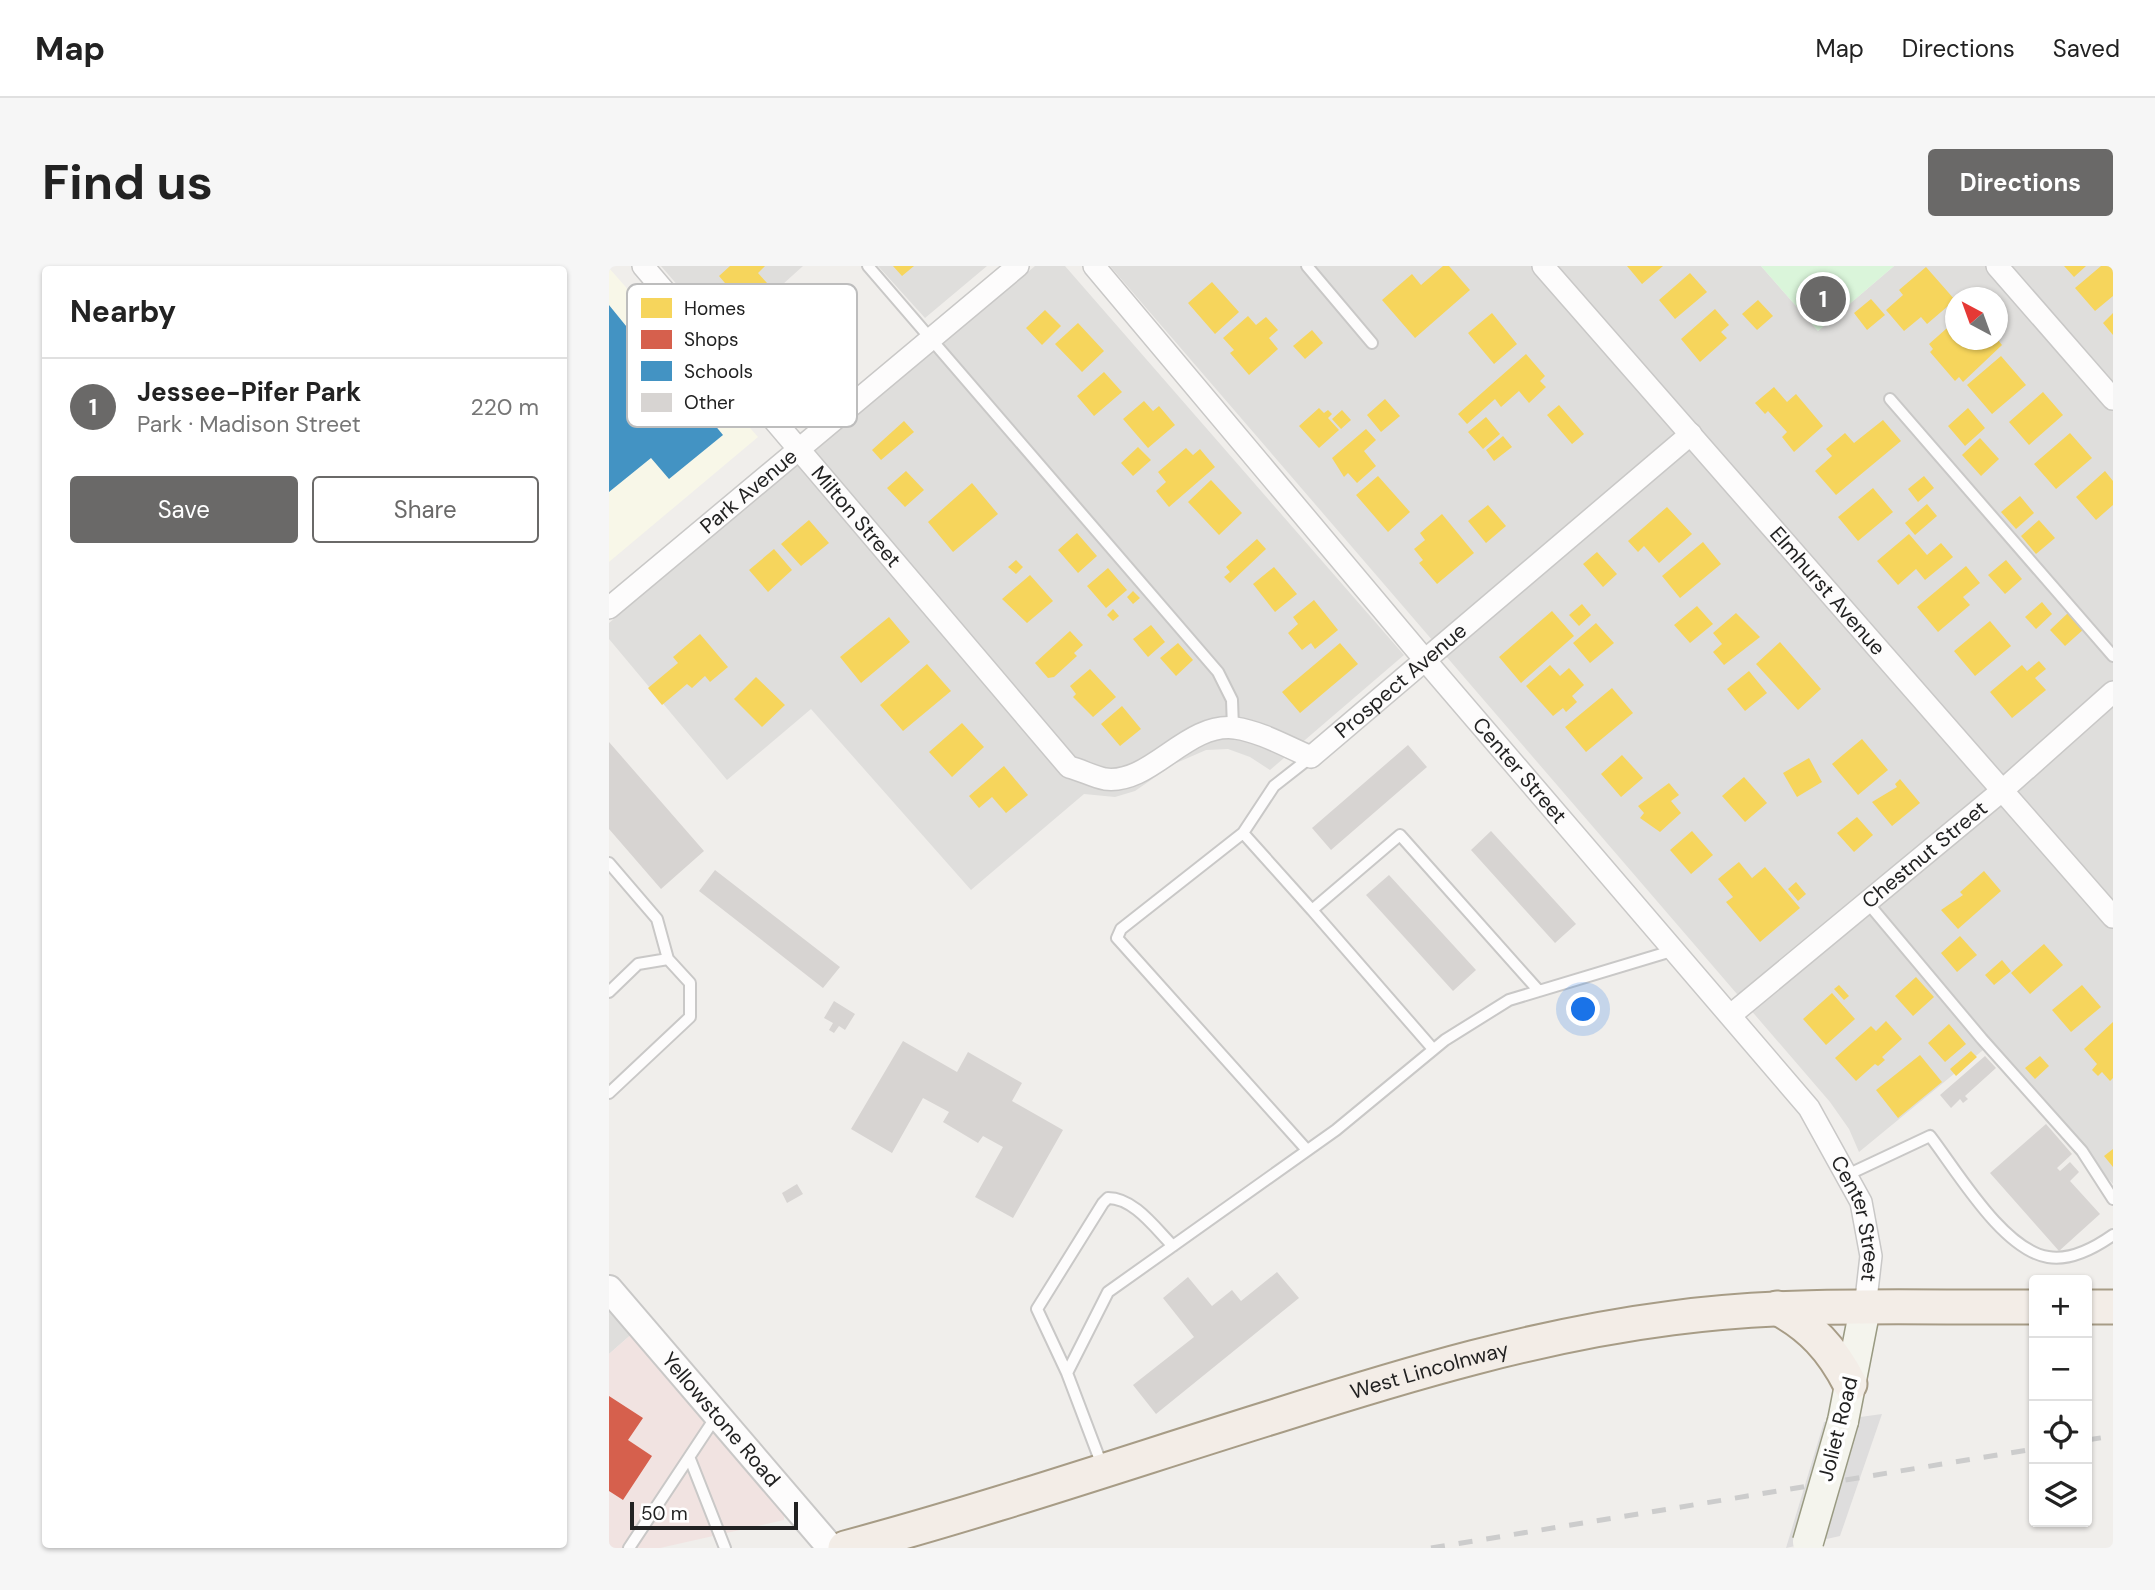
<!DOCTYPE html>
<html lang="en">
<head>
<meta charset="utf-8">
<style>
	body { margin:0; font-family:"DM Sans",sans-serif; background:#f6f6f6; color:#222 }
	.controls { position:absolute; right:21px; bottom:21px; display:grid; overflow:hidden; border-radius:7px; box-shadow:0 2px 5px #0004 }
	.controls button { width:63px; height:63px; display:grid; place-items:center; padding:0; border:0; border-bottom:2px solid #e0e0e0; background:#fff; color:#222; font:35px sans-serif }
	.compass { position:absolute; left:1336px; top:21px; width:63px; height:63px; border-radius:50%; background:#fff; box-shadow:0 2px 5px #0004; rotate:319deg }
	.scale { position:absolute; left:21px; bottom:18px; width:168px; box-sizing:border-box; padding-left:7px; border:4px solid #222; border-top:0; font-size:19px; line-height:24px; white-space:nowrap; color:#222; -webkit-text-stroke:5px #fff; paint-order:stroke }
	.you { position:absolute; left:975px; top:744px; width:24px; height:24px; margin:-18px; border:5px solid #fff; border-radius:50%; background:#1a73e8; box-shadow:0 0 0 10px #1a73e833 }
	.badge { display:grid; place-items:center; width:46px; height:46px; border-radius:50%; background:#6a6968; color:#fff; font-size:23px; font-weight:700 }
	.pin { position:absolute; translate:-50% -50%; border:4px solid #fff; box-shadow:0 2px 7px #0006 }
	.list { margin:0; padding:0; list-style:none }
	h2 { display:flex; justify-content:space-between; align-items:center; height:91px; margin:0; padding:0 28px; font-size:30px }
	h2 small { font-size:23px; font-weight:400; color:#767676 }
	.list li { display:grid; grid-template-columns:46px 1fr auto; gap:21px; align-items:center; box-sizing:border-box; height:98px; padding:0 28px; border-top:2px solid #e0e0e0 }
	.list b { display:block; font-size:26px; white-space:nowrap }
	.list p { margin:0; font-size:23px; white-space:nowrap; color:#767676 }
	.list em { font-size:23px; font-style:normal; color:#767676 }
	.actions { display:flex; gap:14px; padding:21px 28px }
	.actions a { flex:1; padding:16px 0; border:2px solid #6a6968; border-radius:7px; text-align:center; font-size:24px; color:#6a6968 }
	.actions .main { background:#6a6968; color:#fff }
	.icon { flex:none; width:38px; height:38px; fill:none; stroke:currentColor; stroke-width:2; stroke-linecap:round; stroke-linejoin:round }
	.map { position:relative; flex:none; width:1504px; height:1282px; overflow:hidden; border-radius:7px }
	header { display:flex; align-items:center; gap:42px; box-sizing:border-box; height:98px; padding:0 35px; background:#fff; border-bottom:2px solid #e0e0e0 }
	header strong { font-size:33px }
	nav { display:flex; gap:38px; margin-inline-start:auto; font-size:24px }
	.intro { display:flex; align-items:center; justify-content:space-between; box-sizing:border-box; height:168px; padding:0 42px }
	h1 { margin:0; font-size:49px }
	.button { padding:18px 32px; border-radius:7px; background:#6a6968; color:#fff; font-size:24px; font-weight:700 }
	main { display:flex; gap:42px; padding:0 42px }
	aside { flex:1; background:#fff; border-radius:7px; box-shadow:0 2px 5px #0004 }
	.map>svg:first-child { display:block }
</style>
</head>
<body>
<header>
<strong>Map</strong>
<nav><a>Map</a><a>Directions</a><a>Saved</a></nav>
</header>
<div class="intro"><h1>Find us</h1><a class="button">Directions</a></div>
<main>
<aside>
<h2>Nearby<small></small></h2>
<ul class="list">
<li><span class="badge">1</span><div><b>Jessee-Pifer Park</b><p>Park · Madison Street</p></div><em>220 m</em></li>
</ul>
<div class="actions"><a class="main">Save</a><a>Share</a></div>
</aside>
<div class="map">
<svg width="1504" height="1282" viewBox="0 0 1504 1282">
	<rect width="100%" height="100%" fill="#f0eeeb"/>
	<path fill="#dfdedc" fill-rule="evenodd" d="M 52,0 L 194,0 L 114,72 Z
		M 269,0 L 378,0 L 316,52 Z
		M 426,0 L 456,0 L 795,389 L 661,504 L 641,491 L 619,483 L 597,484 L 565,498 L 526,525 L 506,531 L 475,528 L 362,624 L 202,443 L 118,514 L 0,373 L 0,357 Z
		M 501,0 L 1152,0 L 1209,65 L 1285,0 L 1504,0 L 1504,918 L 1379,780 L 1250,886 L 1240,863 L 1221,836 ZM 1346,32 L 1388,32 L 1388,74 L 1346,74 Z
		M 0,1038 L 25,1066 L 0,1088 Z"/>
	<path fill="#f1e3e1" d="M 25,1066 L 175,1245 L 175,1254 L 51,1282 L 0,1282 L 0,1088 Z"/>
	<path fill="#f8f7e8" d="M 0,2 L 149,171 L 0,296 Z"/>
	<path fill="#daf5da" d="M 1152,0 L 1285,0 L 1209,65 Z"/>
	<path fill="#dedddd" d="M 1273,1148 L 1231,1270 L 1177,1282 L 1215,1156 Z"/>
	<path fill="#f6d55c" d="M 121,0 L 156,0 L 149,7 L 158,17 L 133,37 L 110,10 Z
		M 284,0 L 305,0 L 293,10 Z
		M 834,0 L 840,0 L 861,24 L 806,72 L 773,34 L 803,8 L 812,19 Z
		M 1018,0 L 1054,0 L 1033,18 Z
		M 1455,0 L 1477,0 L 1465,11 Z
		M 1492,0 L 1504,0 L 1504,30 L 1486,45 L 1466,22 Z
		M 1317,1 L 1346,34 L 1318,58 L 1312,51 L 1295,65 L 1277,44 L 1294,29 L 1290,24 Z
		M 1081,7 L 1098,26 L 1066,53 L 1050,34 Z
		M 603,16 L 630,46 L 606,68 L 579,37 Z
		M 1262,33 L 1276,49 L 1258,64 L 1245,47 Z
		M 1149,34 L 1164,50 L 1148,64 L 1133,48 Z
		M 1106,43 L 1120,59 L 1112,66 L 1118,72 L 1091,96 L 1072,73 Z
		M 436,44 L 452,60 L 433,79 L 417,62 Z
		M 883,47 L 908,78 L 885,98 L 859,67 Z
		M 1504,47 L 1504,69 L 1494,57 Z
		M 639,50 L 647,59 L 657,51 L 669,64 L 660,72 L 669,83 L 640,109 L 621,87 L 625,84 L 614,72 Z
		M 1346,55 L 1346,74 L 1389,74 L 1393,79 L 1354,116 L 1350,111 L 1346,115 L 1321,86 L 1324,83 L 1320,78 Z
		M 469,57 L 495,85 L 473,106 L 446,78 Z
		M 703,64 L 714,77 L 696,93 L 684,80 Z
		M 917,88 L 936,110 L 931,115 L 937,121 L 920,137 L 910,125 L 892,141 L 886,133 L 858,158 L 849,148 Z
		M 1392,90 L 1417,119 L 1383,148 L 1358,119 Z
		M 495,106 L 513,126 L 485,150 L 468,130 Z
		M 1165,121 L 1178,136 L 1187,128 L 1214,160 L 1185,186 L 1173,171 L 1178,166 L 1159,145 L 1156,148 L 1146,137 Z
		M 1434,126 L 1454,149 L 1420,179 L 1400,156 Z
		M 776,133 L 791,150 L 772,166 L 758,149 Z
		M 535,135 L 544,145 L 550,140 L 566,159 L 539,182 L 514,153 Z
		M 950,139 L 975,168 L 963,178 L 938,149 Z
		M 710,142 L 715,147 L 719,144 L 723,148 L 719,152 L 730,164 L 710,182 L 690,160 Z
		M 1359,142 L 1376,162 L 1356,180 L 1339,160 Z
		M 733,144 L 742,154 L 732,163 L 723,153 Z
		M 877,151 L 891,168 L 874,183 L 859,166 Z
		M 1274,154 L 1292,175 L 1227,229 L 1206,205 L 1223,190 L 1217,183 L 1236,167 L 1245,177 Z
		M 295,155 L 305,166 L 272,194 L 263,184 Z
		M 757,163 L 767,174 L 755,185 L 767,200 L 748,217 L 739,207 L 735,211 L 723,192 Z
		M 1461,167 L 1483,192 L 1447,223 L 1425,198 Z
		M 894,170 L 903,181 L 885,195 L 877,184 Z
		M 1371,172 L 1390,193 L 1372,210 L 1353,189 Z
		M 529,181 L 542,194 L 524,210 L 512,197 Z
		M 577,182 L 584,189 L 591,183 L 606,201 L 560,241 L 547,225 L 557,216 L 549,206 Z
		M 297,205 L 315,224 L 296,241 L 278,222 Z
		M 1496,205 L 1504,215 L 1504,239 L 1487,254 L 1467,231 Z
		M 769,210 L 801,246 L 779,266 L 747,229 Z
		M 1315,210 L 1325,222 L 1309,236 L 1299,223 Z
		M 602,214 L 633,247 L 610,269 L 579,236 Z
		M 363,217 L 389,248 L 344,286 L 319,256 Z
		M 1264,222 L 1284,246 L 1249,275 L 1229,251 Z
		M 1411,230 L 1425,247 L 1407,263 L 1392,246 Z
		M 1318,238 L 1328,250 L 1306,269 L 1296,257 Z
		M 879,239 L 897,260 L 877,277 L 859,255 Z
		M 1058,241 L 1083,268 L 1050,297 L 1035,280 L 1029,286 L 1019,275 Z
		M 833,248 L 865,287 L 828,318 L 810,297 L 814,294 L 805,283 L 816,274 L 811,267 Z
		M 200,254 L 220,277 L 192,300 L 172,278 Z
		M 1430,254 L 1446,272 L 1427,288 L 1412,270 Z
		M 468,267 L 488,290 L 469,307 L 449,284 Z
		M 1300,268 L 1318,289 L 1332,277 L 1344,291 L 1316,314 L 1307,303 L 1289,319 L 1268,295 Z
		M 648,273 L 657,283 L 621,317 L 615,311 L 621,306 L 617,301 Z
		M 1094,276 L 1112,298 L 1071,332 L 1053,310 Z
		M 165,283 L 183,304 L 159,326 L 140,304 Z
		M 988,286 L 1008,308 L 994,321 L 974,298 Z
		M 407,294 L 414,301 L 407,308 L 399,301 Z
		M 1397,294 L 1413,313 L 1396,328 L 1379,309 Z
		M 1357,300 L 1371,317 L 1354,331 L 1361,339 L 1329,366 L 1308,341 Z
		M 665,301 L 688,328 L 666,346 L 644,318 Z
		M 499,302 L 518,324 L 497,342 L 478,320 Z
		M 421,309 L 444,335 L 418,357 L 393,333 Z
		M 524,325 L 531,332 L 524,338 L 518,331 Z
		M 705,334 L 729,364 L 706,383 L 702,377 L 693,384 L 679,367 L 689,358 L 684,351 Z
		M 1433,336 L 1443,348 L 1427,363 L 1416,351 Z
		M 973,338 L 982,349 L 970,360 L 960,349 Z
		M 1088,340 L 1104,358 L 1081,377 L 1065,359 Z
		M 504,343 L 510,350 L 504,355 L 498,349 Z
		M 943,345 L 965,370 L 912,417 L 890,391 Z
		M 1460,346 L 1475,363 L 1456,380 L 1441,364 Z
		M 1127,347 L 1151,371 L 1115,399 L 1104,386 L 1113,378 L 1104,367 Z
		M 280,351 L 301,376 L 252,417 L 231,391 Z
		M 1381,355 L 1402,380 L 1366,410 L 1345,385 Z
		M 987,357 L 1005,377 L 981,397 L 964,377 Z
		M 542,359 L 556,376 L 539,391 L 524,373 Z
		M 461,365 L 474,379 L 465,387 L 468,390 L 445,411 L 439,412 L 426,397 Z
		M 91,368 L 119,401 L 101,416 L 96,410 L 83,422 L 78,418 L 53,439 L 39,422 L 69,397 L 64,391 Z
		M 1171,376 L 1212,423 L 1189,444 L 1147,398 Z
		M 569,377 L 584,394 L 567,410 L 551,392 Z
		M 731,377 L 749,398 L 691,447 L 673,426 Z
		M 1430,395 L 1437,403 L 1426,412 L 1437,424 L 1403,452 L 1381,426 L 1413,399 L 1418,405 Z
		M 318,398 L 342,425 L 294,465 L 271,439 Z
		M 941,399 L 951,410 L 960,402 L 975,419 L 963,430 L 968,436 L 957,446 L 954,442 L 944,450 L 917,420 Z
		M 481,403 L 507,431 L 484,451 L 464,431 L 467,428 L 461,420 Z
		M 1140,405 L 1158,427 L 1136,445 L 1118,423 Z
		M 147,411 L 176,439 L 153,461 L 125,433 Z
		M 1003,422 L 1024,447 L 977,486 L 956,461 Z
		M 513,440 L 532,463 L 511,480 L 492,458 Z
		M 353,457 L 375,481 L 343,511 L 320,486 Z
		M 1253,473 L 1279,504 L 1249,529 L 1223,498 Z
		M 1013,489 L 1034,512 L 1012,531 L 992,508 Z
		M 1200,492 L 1213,516 L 1188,531 L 1174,507 Z
		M 395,500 L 419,529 L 397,547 L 383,531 L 370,542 L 360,530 Z
		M 1135,511 L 1158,537 L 1136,556 L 1113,530 Z
		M 1291,513 L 1311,537 L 1283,560 L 1263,536 L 1288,521 L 1286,518 Z
		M 1060,517 L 1070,529 L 1062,535 L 1072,547 L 1051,566 L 1031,552 L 1035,547 L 1029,540 Z
		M 1248,551 L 1264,569 L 1245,586 L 1228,567 Z
		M 1083,565 L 1104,589 L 1082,608 L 1061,584 Z
		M 1130,596 L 1143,612 L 1156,601 L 1191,642 L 1151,676 L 1117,636 L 1124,631 L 1109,613 Z
		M 1375,605 L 1392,625 L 1349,663 L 1332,644 L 1354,629 L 1351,626 Z
		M 1187,616 L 1197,628 L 1189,635 L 1179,623 Z
		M 1351,670 L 1368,689 L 1348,706 L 1332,687 Z
		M 1435,678 L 1454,699 L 1421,728 L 1402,707 Z
		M 1393,694 L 1402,705 L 1385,719 L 1376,709 Z
		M 1307,711 L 1325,731 L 1304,750 L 1286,730 Z
		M 1230,719 L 1240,730 L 1235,734 L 1225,723 Z
		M 1473,719 L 1492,741 L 1462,766 L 1443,744 Z
		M 1223,727 L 1246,753 L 1217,779 L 1194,753 Z
		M 1277,755 L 1293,773 L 1273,791 L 1276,794 L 1269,800 L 1266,798 L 1247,815 L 1226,792 L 1262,760 L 1267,765 Z
		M 1504,756 L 1504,812 L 1501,815 L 1493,806 L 1489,810 L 1483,804 L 1488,798 L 1475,783 Z
		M 1340,758 L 1357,778 L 1336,796 L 1319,777 Z
		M 1362,785 L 1368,791 L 1347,810 L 1341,803 Z
		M 1311,789 L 1333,816 L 1289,852 L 1267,824 Z
		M 1431,790 L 1440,800 L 1426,813 L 1416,802 Z
		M 1504,883 L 1504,901 L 1495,890 Z"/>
	<path fill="#d6604d" d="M 0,1130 L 34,1152 L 19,1174 L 43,1190 L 14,1234 L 0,1225 Z"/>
	<path fill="#4393c3" d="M 0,39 L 56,108 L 61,105 L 114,169 L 60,213 L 42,192 L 0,226 Z"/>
	<path fill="#d7d4d2" d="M 0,476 L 95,585 L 52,623 L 0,563 Z
		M 799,479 L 818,501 L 722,584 L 703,562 Z
		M 882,565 L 967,658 L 946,677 L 862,584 Z
		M 106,604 L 231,701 L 214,722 L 90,625 Z
		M 780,609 L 867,704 L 844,725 L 757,629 Z
		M 225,735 L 246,748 L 236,764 L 230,760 L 225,767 L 220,764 L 224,757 L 215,752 Z
		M 294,775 L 348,806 L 359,786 L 413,817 L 403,835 L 454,864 L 404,952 L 366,931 L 394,881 L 374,870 L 369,877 L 334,856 L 340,846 L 314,832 L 283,887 L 242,863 Z
		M 1376,790 L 1387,802 L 1356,830 L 1359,833 L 1354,837 L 1351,833 L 1342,842 L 1331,829 Z
		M 1437,858 L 1463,888 L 1448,902 L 1451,905 L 1461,896 L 1470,906 L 1461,915 L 1491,948 L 1450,985 L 1381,907 Z
		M 188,918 L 194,928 L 178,937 L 173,927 Z
		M 668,1006 L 690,1032 L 547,1148 L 524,1119 L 585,1071 L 554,1032 L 579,1011 L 603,1040 L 623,1024 L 632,1035 Z"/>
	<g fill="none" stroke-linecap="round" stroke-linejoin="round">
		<g stroke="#c9c8c7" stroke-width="14">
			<path id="service" d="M 259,0 L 609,406 L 623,434 L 624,462
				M 698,0 L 763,77
				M 1281,133 L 1504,390
				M 702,491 L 665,520 L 634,567 L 703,644 L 791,569 L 930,725
				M 634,567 L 512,663 L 508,672 L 698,884
				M 0,597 L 48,653 L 59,693
				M 1258,636 L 1373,773 L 1473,885 L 1504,933
				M 703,644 L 824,783
				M 0,726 L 29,698 L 59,693 L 81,717 L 81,751 L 0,827
				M 1238,909 L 1321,870 C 1348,905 1394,984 1439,991 C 1462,995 1487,981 1504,969
				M 458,1107 L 428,1043 L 494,937 L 499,932 C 525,932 546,962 564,980
				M 81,1193 L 116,1282
				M 494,1202 L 458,1107 L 499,1026 L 727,864 L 836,774 L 900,734 L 1066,684
				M 20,1282 L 108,1149"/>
		</g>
		<g stroke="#c9c8c7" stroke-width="24">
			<g id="minor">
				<path id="s1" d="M 34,0 L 460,501 C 472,504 485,511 496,513 C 542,519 577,456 626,462 C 653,466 678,481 702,491 L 1082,168"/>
				<path id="s2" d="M 485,0 L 816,394 L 1200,842 L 1252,936 L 1262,990 L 1256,1042"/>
				<path id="s3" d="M 934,0 L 1504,651"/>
				<path d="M 1388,0 L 1504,133"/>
				<path id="s4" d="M 0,342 L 409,0"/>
				<path id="s5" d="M 1123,748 L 1395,523 L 1504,426"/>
			</g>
		</g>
		<g stroke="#c9c8c7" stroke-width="30">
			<g id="tertiary">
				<path id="s6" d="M 0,1023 L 222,1282"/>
			</g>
		</g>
		<g stroke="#999a82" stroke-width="33">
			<path id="secondary" d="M 1234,1155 L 1256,1042"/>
		</g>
		<g stroke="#a79c86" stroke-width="37">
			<g id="primary">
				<path d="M 1478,1041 L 1504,1041"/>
				<path d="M 1168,1042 C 1202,1060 1223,1083 1241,1118"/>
				<path id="s7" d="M 236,1282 C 382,1243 525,1194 670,1149 C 799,1108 929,1069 1063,1052 C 1183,1036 1305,1042 1425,1041"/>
			</g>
		</g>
		<use href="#service" stroke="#fdfcfc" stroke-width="10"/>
		<use href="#minor" stroke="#fdfcfc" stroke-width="21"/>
		<use href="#tertiary" stroke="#fdfcfc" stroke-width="26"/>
		<use href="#secondary" stroke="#f4f4ed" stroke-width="30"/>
		<use href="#primary" stroke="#f3ede7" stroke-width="33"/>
		<path stroke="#ccc" stroke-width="5" stroke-dasharray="14 14" stroke-linecap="butt" d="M 1478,1174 L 1504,1170
			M 822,1282 L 1425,1183"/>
		<g stroke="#999a82" stroke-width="33" stroke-linecap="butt">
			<path id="secondary-bridge" d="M 1199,1276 L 1234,1155"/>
		</g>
		<use href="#secondary-bridge" stroke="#f4f4ed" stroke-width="30"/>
	</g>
	<g text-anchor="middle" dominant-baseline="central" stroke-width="7" stroke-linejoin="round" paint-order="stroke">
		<g font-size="21" fill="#222" stroke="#fff">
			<text stroke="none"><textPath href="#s4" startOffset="182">Park Avenue</textPath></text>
			<text stroke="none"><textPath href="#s1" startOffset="329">Milton Street</textPath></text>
			<text stroke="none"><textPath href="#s3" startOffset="432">Elmhurst Avenue</textPath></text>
			<text stroke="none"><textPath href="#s1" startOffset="1038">Prospect Avenue</textPath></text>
			<text stroke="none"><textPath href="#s2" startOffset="660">Center Street</textPath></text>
			<text stroke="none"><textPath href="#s5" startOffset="250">Chestnut Street</textPath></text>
			<text stroke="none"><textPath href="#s2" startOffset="1227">Center Street</textPath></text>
			<text stroke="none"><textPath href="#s7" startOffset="611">West Lincolnway</textPath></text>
			<text stroke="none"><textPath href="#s6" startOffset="172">Yellowstone Road</textPath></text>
			<text transform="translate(1229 1163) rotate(-76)">Joliet Road</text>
		</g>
	</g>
	<rect x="18" y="18" width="230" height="143" rx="10" fill="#fff" stroke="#bdbdbd" stroke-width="2"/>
	<rect x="32" y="32" width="31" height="20" fill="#f6d55c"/>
	<rect x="32" y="64" width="31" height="19" fill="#d6604d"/>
	<rect x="32" y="95" width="31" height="20" fill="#4393c3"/>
	<rect x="32" y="127" width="31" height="19" fill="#d7d4d2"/>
	<g font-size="19" fill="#222">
		<text x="75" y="49">Homes</text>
		<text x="75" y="80">Shops</text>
		<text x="75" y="112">Schools</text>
		<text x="75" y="143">Other</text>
	</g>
</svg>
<div class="controls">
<button>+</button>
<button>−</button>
<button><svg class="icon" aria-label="locate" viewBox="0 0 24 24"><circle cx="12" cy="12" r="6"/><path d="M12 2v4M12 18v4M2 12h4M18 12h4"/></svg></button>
<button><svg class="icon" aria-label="layers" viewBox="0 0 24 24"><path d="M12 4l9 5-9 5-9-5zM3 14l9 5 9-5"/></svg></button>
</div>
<svg class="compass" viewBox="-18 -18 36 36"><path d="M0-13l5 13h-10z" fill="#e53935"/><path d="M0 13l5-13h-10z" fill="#767676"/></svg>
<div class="scale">50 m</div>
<div class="you"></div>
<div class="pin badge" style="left:1214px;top:33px">1</div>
</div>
</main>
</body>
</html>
